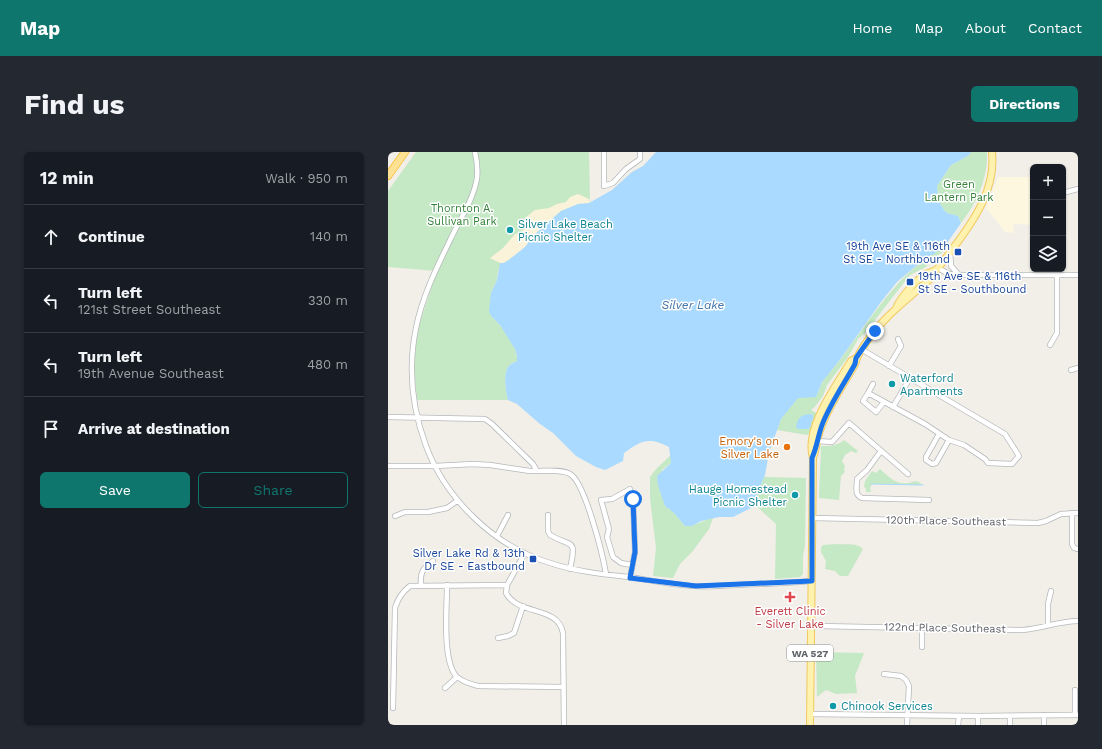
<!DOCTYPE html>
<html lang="en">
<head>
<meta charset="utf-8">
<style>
	body { margin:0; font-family:"Work Sans",sans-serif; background:#242831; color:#f1f3f6 }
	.controls { position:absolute; right:12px; top:12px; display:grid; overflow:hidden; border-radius:6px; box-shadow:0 1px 3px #0004 }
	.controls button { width:36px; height:36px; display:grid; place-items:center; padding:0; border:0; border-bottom:1px solid #363941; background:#171b24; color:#f1f3f6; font:20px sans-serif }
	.stop { position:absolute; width:12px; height:12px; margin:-9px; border:3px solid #1a73e8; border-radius:50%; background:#fff }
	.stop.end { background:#1a73e8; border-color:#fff; box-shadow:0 1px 4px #0008 }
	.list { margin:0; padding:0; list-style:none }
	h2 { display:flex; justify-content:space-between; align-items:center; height:52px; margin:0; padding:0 16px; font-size:17px }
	h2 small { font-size:13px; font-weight:400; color:#9ea1a6 }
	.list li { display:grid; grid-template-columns:26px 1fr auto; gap:12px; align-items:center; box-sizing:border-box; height:64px; padding:0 16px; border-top:1px solid #363941 }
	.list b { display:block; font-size:15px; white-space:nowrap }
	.list p { margin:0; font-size:13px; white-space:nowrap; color:#9ea1a6 }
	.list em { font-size:13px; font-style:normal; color:#9ea1a6 }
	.actions { display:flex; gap:8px; padding:12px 16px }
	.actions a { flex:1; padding:9px 0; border:1px solid #0f766e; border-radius:6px; text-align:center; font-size:14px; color:#0f766e }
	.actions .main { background:#0f766e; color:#fff }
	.icon { flex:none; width:22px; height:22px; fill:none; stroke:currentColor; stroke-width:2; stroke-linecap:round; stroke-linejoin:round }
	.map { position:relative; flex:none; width:690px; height:573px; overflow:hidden; border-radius:6px }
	header { display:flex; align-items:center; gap:24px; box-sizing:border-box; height:56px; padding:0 20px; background:#0f766e; color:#fff }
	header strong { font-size:19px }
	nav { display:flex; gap:22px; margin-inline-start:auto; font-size:14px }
	.intro { display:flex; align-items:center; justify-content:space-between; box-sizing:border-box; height:96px; padding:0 24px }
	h1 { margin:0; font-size:28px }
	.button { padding:10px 18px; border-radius:6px; background:#0f766e; color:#fff; font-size:14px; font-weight:700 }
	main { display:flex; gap:24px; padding:0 24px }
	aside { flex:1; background:#171b24; border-radius:6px; box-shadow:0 1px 3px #0004 }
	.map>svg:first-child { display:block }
</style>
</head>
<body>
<header>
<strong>Map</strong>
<nav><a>Home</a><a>Map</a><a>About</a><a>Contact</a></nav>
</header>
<div class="intro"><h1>Find us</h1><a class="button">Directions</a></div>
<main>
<aside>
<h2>12 min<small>Walk · 950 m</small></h2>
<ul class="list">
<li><svg class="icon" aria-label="ahead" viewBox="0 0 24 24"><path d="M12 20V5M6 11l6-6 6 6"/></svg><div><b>Continue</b></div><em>140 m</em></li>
<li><svg class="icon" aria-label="left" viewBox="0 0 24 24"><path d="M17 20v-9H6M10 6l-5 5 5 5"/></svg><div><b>Turn left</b><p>121st Street Southeast</p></div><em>330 m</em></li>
<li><svg class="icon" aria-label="left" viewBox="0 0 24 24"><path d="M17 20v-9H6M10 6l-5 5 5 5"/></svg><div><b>Turn left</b><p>19th Avenue Southeast</p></div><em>480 m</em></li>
<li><svg class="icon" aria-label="arrive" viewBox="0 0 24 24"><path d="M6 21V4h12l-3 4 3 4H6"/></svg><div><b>Arrive at destination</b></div></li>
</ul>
<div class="actions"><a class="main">Save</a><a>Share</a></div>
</aside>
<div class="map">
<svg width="690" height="573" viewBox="0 0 690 573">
	<rect width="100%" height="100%" fill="#f1efe8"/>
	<path fill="#fef7e0" d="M 610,25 L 645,25 L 645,73 L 626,72 L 625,81 L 617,80 L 598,56 Z"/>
	<path fill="#c5e8c5" d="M 28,0 L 201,0 L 202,50 L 190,52 L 179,56 L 110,118 L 109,128 L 105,136 L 103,164 C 114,174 130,193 129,209 C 125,211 122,212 120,215 C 115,223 118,239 120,248 L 29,248 L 26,216 L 29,179 L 49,119 L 0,115 L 0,39 Z
		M 583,0 L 599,0 C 600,26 589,51 573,71 L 570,64 L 559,61 L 556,58 L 550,48 L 549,34 L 563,13 L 580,4 Z
		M 557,94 C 554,106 546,102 541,109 C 539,112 540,114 536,116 C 531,119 526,120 521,124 L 477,181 L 470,187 L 460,205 L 439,233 L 435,244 L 426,256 L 423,258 L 430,262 L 423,280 L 419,283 L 389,278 L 393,267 L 410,245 L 430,241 C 435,224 443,220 452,208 C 485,164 508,122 557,94 Z
		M 456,288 L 470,299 L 468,301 L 463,299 L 457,303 L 454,309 L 457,314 L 456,317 L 457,320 L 453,324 L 451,348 L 431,346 L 433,294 C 442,294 449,294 456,288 Z
		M 283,303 L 283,311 L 274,318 L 274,343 L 277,354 L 286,361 L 297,374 C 307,374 315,368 325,366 L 321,377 L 304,400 L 292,412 L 285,426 L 265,424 L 268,396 L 262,346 L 262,325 L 268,317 Z
		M 492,317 C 500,324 508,333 520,331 C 528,330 527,327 535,333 L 484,332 L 482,336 L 483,340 L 478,340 L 478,336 L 476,335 L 477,329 L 484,319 L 488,321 Z
		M 376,325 L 418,326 L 417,392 L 415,405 L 415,422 L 412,425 L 387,427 L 388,372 L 365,351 Z
		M 448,392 C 457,393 469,390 475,397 L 460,424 L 452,424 L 447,419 L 437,417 L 438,409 L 433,400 L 433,395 L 435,393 Z
		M 428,500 L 476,501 L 467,524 L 469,541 L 448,542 L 438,538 L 429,545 Z"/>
	<path fill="#fbf3d9" d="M 190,42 L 201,47 L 202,51 L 190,52 L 173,59 L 146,83 L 137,95 L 116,111 L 112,111 L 102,106 L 115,96 L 127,82 L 132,81 L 140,73 L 137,66 L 147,58 L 161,56 L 169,52 L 178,50 L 182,45 Z"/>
	<path fill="#aadaff" d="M 268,0 L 583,0 L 580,4 L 563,13 L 549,34 L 550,48 L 556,58 L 559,61 L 570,64 L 573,71 L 557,94 L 528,114 L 509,130 L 493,150 L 451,209 L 434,230 L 428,245 L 410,246 L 393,267 L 381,301 L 377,323 L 363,356 L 345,365 L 331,365 L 313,369 L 304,374 L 297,374 L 286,361 L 277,354 L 270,333 L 269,324 L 283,311 L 281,295 C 261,285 254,288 236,301 L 235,309 L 217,318 L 208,315 L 188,304 L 165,281 L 152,272 L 129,252 L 120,248 C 118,239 115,223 120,215 C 122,212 125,211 129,209 L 129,204 L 127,197 L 112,173 L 103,164 L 101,159 L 103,141 L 109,128 L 112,111 L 116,111 L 121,108 L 137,95 L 146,83 L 173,59 L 190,52 L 201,51 L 224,38 L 244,20 L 255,14 Z
		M 422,262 L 425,263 L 425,268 L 423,269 L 423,274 L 420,277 L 410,277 L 408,275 C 410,265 413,263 422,262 Z"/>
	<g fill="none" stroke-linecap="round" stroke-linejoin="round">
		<path stroke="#aadaff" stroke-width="1" d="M 483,332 L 535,333"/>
		<g stroke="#b5b8bc" stroke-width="6">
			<path id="minor" d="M 87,0 C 89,9 90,17 89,26 C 86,45 75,62 67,78 C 52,109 35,141 28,176 C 20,215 24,256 38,294 C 58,347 105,393 159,410 C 185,419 213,422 240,425 C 262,428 285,433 307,434 C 321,435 335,433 349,433 C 374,432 399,431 424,429
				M 216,0 L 216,34 L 225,31 L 238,17 L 252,7 L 252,0
				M 675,41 L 690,37
				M 562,100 L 563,114 L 571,123
				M 550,116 L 561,122 L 571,123 L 690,123
				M 662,193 L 669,181 L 669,123
				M 473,197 L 617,282 L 631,304 L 624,312 L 600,311 L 597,307 L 576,293 L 561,288 L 537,272 L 480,241 L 475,249 L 488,260 L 496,250
				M 501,214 L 513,194 L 510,187
				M 683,218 L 690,216
				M 480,241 L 485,232
				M 505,255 L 522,226
				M 0,265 L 97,267 L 104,272 L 145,312 L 149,319 C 158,319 174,317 182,322 C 197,330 215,404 218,422
				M 551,282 L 538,305 L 538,308 L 544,312 L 548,311 L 561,288
				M 429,289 L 444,290 L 461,271 L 520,322
				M 493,299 L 479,318 L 469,327 C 469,335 466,343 474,346 L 541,348
				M 0,314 L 47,314 L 85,312 L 102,313 L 142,319 L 149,319
				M 684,361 L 684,392 L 686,396 L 690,397
				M 160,363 L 160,379 L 162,383 C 184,396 189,385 182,417
				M 7,364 L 17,360 L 40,360 L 59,356 L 69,349
				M 425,366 L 650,371 L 658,369 L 673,362 L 690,361
				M 109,384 L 120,363
				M 137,401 L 119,433 L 118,441 C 130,464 170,453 175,481 L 176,573
				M 242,426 L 247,400 L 245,347 L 242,337 L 224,347 L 213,348 L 221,377 L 219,385 L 225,405 L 233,411 L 244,413
				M 33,433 C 32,419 35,417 45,409
				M 59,433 C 59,455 54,507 68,524 C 74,530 83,532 90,534 L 175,535
				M 422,472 L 430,474 L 634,478 C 653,477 670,469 690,469
				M 660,473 L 660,452 L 663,439
				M 110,486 L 120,484 L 126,481 L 135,454
				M 534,495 L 534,476
				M 496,522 L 513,524 L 518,528 L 521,534 L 519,573
				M 57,536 L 69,525
				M 5,556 L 7,456 C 10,446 14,440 22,434 L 119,433
				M 422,562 L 590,564 L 690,563
				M 687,563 L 687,538
				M 622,564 L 622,573
				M 570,573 L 571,564
				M 590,573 L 590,564
				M 656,573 L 656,563"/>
		</g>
		<g stroke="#f2c960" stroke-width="8">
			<path id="major" d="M 509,154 C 514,144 529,127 538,122 C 542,120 545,120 549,117 C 555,111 560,102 566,95 C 587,67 608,36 604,0
				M 425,306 C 429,295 429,284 434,273 C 442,252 456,232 467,212 C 469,203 474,196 480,188 C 498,162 519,148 542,127 L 545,120
				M 422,573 L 425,306 C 416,276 448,234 463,209 L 468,206"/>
		</g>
		<g stroke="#f9ab00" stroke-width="8">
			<path id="highway" d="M 0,24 L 17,0"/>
		</g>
		<use href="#minor" stroke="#fff" stroke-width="4.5"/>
		<use href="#major" stroke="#fff2af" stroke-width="6"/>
		<use href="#highway" stroke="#fde293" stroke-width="7"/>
	</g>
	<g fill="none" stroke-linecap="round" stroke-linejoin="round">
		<path stroke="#1a73e8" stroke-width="5" d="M 245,347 L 247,400 L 242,426 L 308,434 L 424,429 L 424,306 C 429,295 430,284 434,273 C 442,252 456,232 467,212 L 468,206 L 487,179"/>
	</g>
	<g fill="#0f9aa8" stroke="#fff" stroke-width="1.5">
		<circle cx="122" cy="78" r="4"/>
		<circle cx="504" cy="232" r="4"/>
		<circle cx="407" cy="343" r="4"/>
		<circle cx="445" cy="554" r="4"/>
	</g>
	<g fill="#1a4fb4" stroke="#fff" stroke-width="1.5">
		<rect x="566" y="96" width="8" height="8" rx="2"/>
		<rect x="518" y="126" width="8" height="8" rx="2"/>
		<rect x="141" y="403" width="8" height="8" rx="2"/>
	</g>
	<circle fill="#e8710a" stroke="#fff" stroke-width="1.5" cx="399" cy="295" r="4"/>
	<path fill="#e0444e" stroke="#fff" stroke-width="1.5" d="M400 439h4v4h4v4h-4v4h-4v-4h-4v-4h4z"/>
	<g text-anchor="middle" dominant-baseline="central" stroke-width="3" stroke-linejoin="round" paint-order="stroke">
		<rect fill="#fff" stroke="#8f9295" stroke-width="1" x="399" y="493" width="46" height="16" rx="3"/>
		<g font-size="10" font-weight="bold" fill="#5f6368">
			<text x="422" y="501">WA 527</text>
		</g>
		<g font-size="11" fill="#348238" stroke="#fff">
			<text x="571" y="32">Green<tspan x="571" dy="13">Lantern Park</tspan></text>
			<text x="74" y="56">Thornton A.<tspan x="74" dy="13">Sullivan Park</tspan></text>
		</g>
		<g font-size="11" fill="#0d838f" stroke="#fff" text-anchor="start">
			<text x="130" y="72">Silver Lake Beach<tspan x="130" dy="13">Picnic Shelter</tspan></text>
			<text x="512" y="226">Waterford<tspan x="512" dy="13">Apartments</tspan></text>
			<text x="399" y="337" text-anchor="end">Hauge Homestead<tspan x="399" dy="13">Picnic Shelter</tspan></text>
			<text x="453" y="554">Chinook Services</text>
		</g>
		<g font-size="11" fill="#164399" stroke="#fff" text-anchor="end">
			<text x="562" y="94">19th Ave SE &amp; 116th<tspan x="562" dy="13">St SE - Northbound</tspan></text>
			<text x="530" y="124" text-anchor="start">19th Ave SE &amp; 116th<tspan x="530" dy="13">St SE - Southbound</tspan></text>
			<text x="137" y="401">Silver Lake Rd &amp; 13th<tspan x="137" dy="13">Dr SE - Eastbound</tspan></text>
		</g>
		<g font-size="11" fill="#c56008" stroke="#fff" text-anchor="end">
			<text x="391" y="289">Emory's on<tspan x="391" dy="13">Silver Lake</tspan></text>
		</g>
		<g font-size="11" fill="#5f6368" stroke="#fff">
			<text transform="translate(558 369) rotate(1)">120th Place Southeast</text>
			<text transform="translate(557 476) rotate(1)">122nd Place Southeast</text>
		</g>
		<g font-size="11" fill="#be3a42" stroke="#fff">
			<text x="402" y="459">Everett Clinic<tspan x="402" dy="13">- Silver Lake</tspan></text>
		</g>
		<g font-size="12" font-style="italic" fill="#4174aa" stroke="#fff">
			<text x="305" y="153">Silver Lake</text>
		</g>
	</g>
</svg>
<div class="controls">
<button>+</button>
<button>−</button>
<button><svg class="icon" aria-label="layers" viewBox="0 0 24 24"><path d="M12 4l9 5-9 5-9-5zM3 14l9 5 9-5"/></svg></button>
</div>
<div class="stop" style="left:245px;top:347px"></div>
<div class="stop end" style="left:487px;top:179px"></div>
</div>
</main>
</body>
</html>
